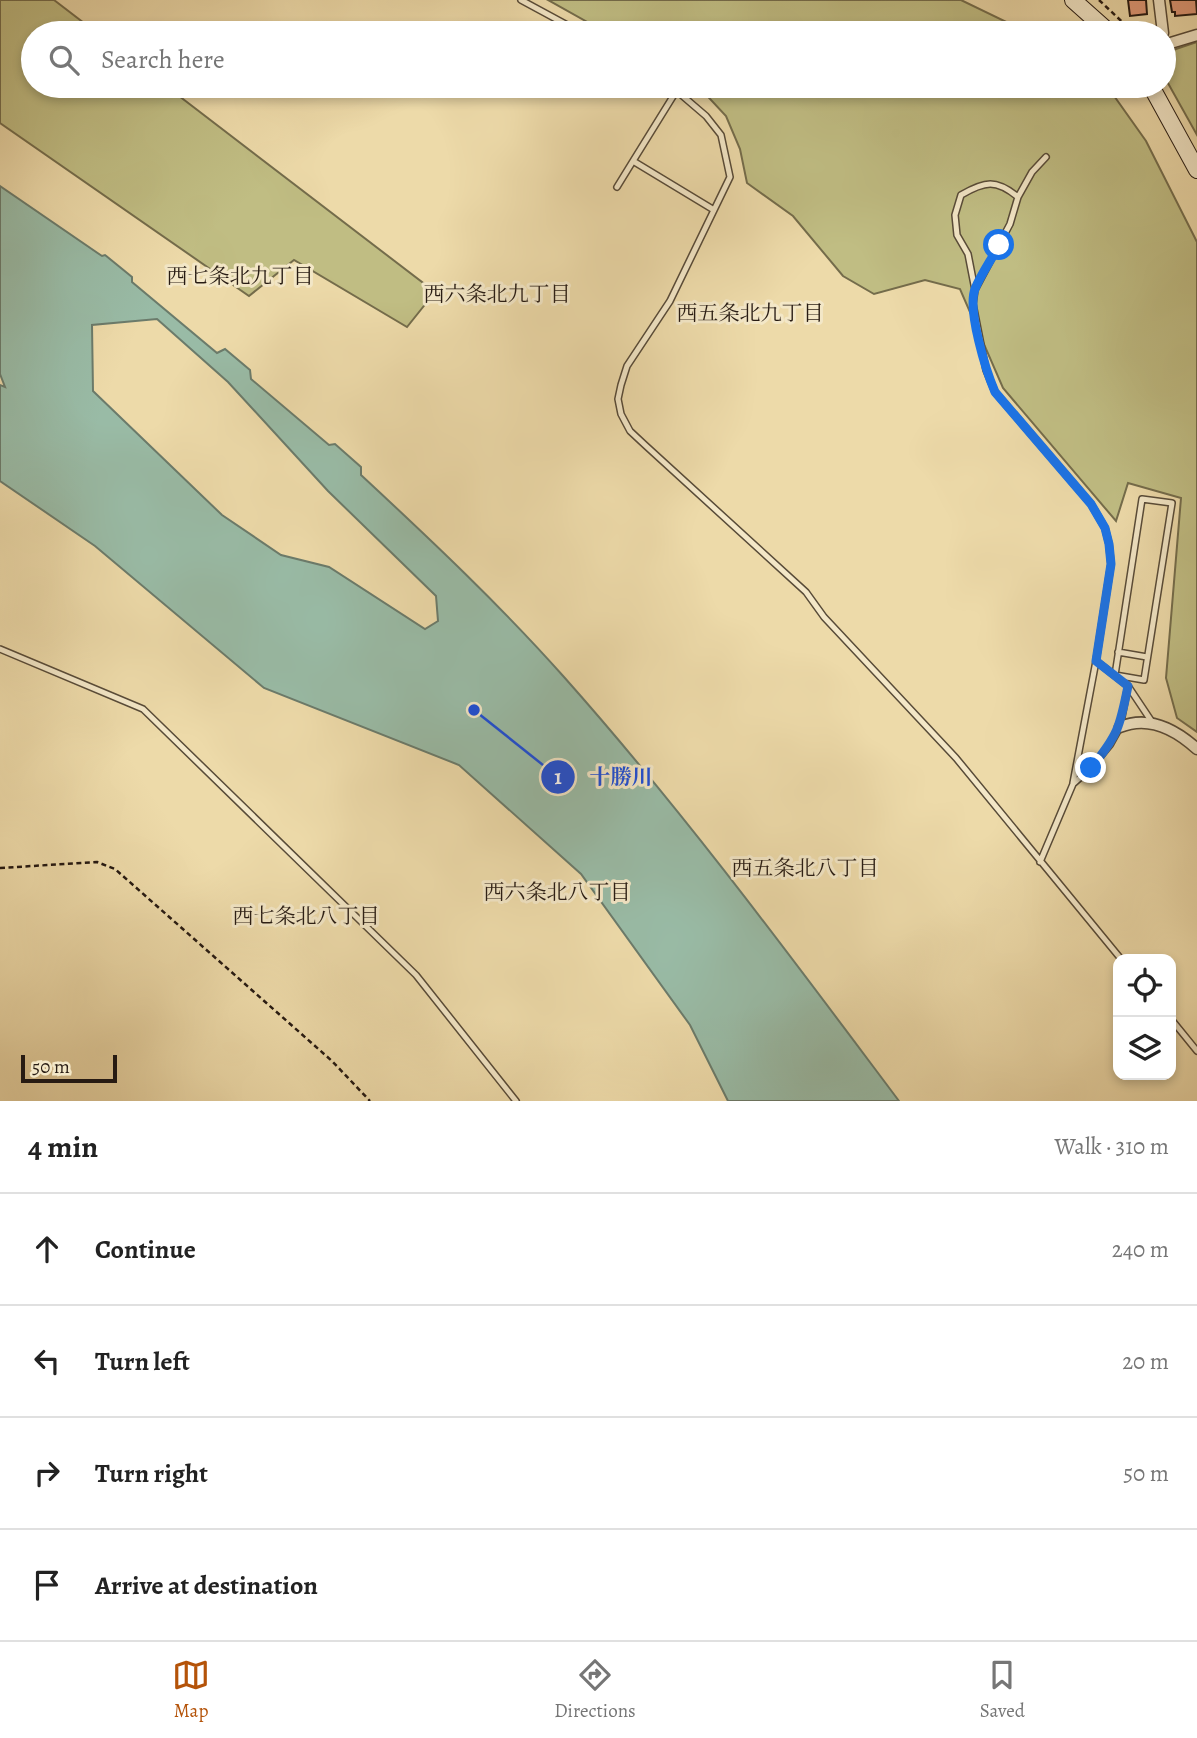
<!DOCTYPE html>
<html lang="en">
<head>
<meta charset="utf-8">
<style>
	body { margin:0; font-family:Alegreya,"Noto Serif JP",serif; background:#f2f2f2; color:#222 }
	.controls { position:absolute; right:21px; bottom:21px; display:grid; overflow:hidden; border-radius:14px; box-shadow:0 4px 10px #0003 }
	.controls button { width:63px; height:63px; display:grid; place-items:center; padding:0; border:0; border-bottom:2px solid #e0e0e0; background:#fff; color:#222; font:35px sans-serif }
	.scale { position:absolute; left:21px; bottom:18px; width:96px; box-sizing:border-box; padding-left:7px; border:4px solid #271b13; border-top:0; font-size:19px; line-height:24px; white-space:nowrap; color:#271b13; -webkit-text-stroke:5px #f3e7c7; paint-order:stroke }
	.stop { position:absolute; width:21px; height:21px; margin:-16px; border:5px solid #1a73e8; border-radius:50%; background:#fff }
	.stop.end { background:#1a73e8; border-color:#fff; box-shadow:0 2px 7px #0008 }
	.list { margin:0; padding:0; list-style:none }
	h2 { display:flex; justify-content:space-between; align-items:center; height:91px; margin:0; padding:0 28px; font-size:30px }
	h2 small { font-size:23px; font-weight:400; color:#767676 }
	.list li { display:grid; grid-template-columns:46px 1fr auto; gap:21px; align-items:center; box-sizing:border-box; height:112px; padding:0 28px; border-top:2px solid #e0e0e0 }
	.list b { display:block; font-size:26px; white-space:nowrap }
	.list em { font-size:23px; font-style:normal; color:#767676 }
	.icon { flex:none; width:38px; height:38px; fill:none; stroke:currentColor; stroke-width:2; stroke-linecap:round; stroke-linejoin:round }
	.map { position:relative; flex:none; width:1197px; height:1101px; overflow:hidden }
	.search { position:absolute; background:#fff; box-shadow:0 4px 10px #0003; left:21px; right:21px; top:21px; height:77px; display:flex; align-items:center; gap:18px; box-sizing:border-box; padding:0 24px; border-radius:38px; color:#767676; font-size:26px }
	.sheet { height:539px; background:#fff }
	nav { display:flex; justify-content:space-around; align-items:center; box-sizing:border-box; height:98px; border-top:2px solid #e0e0e0; background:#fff; font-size:19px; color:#767676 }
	nav a { display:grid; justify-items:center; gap:4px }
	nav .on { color:#b45309 }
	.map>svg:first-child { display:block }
</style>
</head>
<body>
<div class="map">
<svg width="1197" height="1101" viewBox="0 0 1197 1101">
	<rect width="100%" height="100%" fill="#eddaa9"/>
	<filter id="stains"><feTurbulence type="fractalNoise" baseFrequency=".00286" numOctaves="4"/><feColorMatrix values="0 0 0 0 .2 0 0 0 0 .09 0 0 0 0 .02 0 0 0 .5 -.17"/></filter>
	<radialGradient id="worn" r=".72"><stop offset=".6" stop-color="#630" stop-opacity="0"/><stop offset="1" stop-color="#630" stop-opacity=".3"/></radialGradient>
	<path fill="#c0bd83" stroke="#746c4b" stroke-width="2" d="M 0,0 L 54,0 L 97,33 L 33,33 L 33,86 L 166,86 L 435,292 L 407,327 L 294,260 L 249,296 L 0,123 Z
		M 548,0 L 961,0 L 1029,33 L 607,33 Z
		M 1197,42 L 1197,135 L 1164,76 L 1164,53 Z
		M 698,86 L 1107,86 L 1146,141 L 1197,242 L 1197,732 L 1177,718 L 1166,678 L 1181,498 L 1128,483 L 1116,521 L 1003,388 L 960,289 L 925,280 L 874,294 L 843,276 L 793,216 L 747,183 L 740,149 L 726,116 Z"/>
	<path fill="#99bba6" stroke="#6b7b6b" stroke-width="2" fill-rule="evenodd" d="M 0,186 L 102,256 L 105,255 L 132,277 L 132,282 L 217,353 L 225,349 L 250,370 L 251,379 L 329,445 L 335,444 L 361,467 L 361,475 C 431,540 501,606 564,677 C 684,812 791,957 899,1101 L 728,1101 L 690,1025 L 581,874 L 459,765 L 264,688 L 95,546 L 0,481 L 0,385 L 5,387 L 0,374 ZM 157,319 L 228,382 L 328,491 L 436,596 L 438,621 L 425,629 L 329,567 L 281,555 L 222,515 L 93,391 L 92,325 Z"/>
	<path fill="#e09977" stroke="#271b13" stroke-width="2" d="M 1128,0 L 1146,0 L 1147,14 L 1130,16 Z
		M 1170,0 L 1196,0 L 1197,14 L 1175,16 L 1175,12 L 1172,12 Z"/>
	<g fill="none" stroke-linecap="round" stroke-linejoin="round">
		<g stroke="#584b38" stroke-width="8">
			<path id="service" d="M 521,0 L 582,33
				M 671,86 L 706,116 L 721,135 L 730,177 L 670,301 L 627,366 L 621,385 L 618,399 L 621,414 L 630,431 L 645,445 L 806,592 L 824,617 L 956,758 L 1121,959
				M 677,90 L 633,161 L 714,210
				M 1046,157 L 1032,172 L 1018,197 L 1010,224 L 975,290 L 973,304 L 986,370 L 995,392 L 1091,504 L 1105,528 L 1109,544 L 1111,564 L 1096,661
				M 617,187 L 633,161
				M 975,290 L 968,254 L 957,235 L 955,215 L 961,195 C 985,181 996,179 1018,197
				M 1142,499 L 1172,503 L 1144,680 L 1115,675 Z
				M 0,649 L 143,709 L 416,975 L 516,1101
				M 1118,652 L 1147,657
				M 1073,783 L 1096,661 L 1128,686
				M 1040,862 L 1073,784 L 1091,768 L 1110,745 L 1120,727 L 1128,686 L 1152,722
				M 1171,1019 L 1197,1051"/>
		</g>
		<g stroke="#584b38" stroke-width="13">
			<path id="minor" d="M 1159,0 L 1163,33
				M 1164,45 L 1197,35
				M 1120,727 C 1149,715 1175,729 1197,749"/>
		</g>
		<g stroke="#271b13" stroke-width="18">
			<path id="secondary" d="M 1073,0 L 1110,33
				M 1151,86 L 1197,170"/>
		</g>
		<path stroke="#271b13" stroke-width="2.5" stroke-dasharray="5 3.5" stroke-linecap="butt" d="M 1099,0 L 1134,33
			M 0,868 L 97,862 L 115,869 L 332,1061 L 370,1101"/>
		<use href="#service" stroke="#f3e7c7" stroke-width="5"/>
		<use href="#minor" stroke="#f3e7c7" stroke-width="10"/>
		<use href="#secondary" stroke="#f3e7c7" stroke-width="16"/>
	</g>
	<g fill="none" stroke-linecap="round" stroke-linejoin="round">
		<path stroke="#1a73e8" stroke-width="9" d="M 999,245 C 992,259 981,274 975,289 C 967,310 986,371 995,392 L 1091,504 L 1105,528 L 1109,544 L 1111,564 L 1096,661 L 1128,686 C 1120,727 1118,735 1091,768"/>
	</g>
	<g text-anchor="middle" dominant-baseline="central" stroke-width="6" stroke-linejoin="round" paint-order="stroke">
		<g font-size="21" fill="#271b13" stroke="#f3e7c7">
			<text x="240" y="276">西七条北九丁目</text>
			<text x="497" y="294">西六条北九丁目</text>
			<text x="750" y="313">西五条北九丁目</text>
			<text x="805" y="868">西五条北八丁目</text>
			<text x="557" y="892">西六条北八丁目</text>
			<text x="306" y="916">西七条北八丁目</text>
		</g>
	</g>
	<path fill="none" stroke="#1d4ed8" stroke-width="2.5" d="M474 710L558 777"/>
	<g fill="#1d4ed8" stroke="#f3e7c7" stroke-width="2.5">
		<circle cx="474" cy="710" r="7"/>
		<circle cx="558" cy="777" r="18"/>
	</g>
	<g font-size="21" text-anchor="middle" font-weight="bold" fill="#fff">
		<text x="558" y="784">1</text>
	</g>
	<g font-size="21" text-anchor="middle" font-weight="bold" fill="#1d4ed8" stroke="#f3e7c7" stroke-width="6" stroke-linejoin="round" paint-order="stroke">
		<text x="621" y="784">十勝川</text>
	</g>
	<rect width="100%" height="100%" filter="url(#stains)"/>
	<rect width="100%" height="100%" fill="url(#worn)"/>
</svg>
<div class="controls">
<button><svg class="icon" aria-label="locate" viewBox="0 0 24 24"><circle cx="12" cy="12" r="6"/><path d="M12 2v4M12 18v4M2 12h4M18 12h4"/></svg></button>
<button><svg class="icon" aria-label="layers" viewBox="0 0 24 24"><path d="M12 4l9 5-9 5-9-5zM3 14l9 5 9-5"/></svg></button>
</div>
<div class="scale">50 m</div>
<div class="stop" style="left:999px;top:245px"></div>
<div class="stop end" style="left:1091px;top:768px"></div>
<div class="search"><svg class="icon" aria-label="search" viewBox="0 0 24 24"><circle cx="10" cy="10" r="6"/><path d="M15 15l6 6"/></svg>Search here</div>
</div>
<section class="sheet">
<h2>4 min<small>Walk · 310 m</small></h2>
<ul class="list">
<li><svg class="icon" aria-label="ahead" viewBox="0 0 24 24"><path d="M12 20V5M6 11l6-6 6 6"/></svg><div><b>Continue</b></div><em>240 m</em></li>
<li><svg class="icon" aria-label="left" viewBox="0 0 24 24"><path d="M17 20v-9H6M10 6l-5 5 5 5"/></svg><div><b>Turn left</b></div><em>20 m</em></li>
<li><svg class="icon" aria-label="right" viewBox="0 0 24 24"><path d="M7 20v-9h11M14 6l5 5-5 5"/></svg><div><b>Turn right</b></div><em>50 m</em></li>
<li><svg class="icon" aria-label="arrive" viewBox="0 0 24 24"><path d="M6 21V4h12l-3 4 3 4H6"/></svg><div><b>Arrive at destination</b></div></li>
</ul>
</section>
<nav>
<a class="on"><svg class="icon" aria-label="map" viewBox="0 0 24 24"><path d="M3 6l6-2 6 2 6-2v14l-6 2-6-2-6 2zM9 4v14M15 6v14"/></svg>Map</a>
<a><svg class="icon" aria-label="directions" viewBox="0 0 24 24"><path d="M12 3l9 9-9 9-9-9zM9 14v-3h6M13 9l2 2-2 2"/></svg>Directions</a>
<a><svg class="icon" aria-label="saved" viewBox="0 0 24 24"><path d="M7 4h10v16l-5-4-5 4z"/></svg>Saved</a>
</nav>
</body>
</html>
